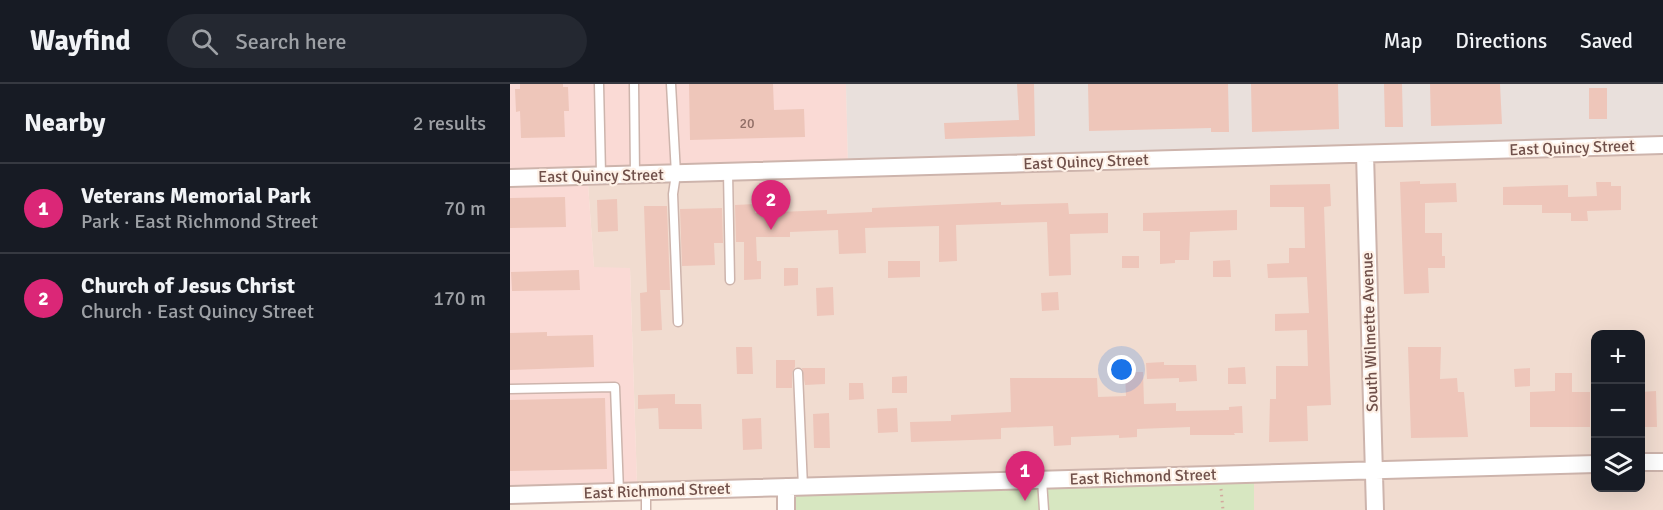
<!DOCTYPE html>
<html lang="en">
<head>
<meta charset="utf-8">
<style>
	body { margin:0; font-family:Signika,sans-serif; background:#242831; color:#f1f3f6 }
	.controls { position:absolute; right:18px; bottom:18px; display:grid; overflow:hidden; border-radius:12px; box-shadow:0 6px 24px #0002 }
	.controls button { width:54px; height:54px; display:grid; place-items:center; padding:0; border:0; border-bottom:2px solid #363941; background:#171b24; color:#f1f3f6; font:30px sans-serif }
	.you { position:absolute; left:612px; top:286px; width:21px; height:21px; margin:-15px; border:4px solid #fff; border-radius:50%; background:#1a73e8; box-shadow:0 0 0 9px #1a73e833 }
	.badge { display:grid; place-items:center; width:39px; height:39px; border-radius:50%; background:#db2777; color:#fff; font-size:20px; font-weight:700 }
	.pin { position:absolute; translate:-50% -50px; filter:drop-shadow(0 2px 3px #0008) }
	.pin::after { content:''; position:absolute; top:32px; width:21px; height:18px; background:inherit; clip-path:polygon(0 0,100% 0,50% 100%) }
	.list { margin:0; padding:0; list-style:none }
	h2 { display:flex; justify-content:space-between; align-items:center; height:78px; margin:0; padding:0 24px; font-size:26px }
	h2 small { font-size:20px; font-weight:400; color:#9ea1a6 }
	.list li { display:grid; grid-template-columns:39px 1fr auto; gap:18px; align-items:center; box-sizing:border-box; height:90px; padding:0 24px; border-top:2px solid #363941 }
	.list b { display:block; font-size:22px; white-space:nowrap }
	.list p { margin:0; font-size:20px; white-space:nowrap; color:#9ea1a6 }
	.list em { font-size:20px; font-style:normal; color:#9ea1a6 }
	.icon { flex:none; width:33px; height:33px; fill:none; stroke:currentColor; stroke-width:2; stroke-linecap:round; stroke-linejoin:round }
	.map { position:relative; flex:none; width:1153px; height:426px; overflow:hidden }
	header { display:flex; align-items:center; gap:36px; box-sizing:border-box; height:84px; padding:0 30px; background:#171b24; border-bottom:2px solid #363941 }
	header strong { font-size:28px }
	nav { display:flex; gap:33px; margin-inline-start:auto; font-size:21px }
	.search { width:420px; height:54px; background:#242831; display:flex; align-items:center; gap:15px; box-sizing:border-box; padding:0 21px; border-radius:33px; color:#9ea1a6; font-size:22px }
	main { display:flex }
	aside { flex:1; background:#171b24 }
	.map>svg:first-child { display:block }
</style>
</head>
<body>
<header>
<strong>Wayfind</strong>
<div class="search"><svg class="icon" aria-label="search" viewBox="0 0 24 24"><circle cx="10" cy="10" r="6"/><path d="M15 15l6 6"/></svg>Search here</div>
<nav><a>Map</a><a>Directions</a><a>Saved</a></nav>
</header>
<main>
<aside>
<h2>Nearby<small>2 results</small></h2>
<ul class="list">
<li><span class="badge">1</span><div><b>Veterans Memorial Park</b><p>Park · East Richmond Street</p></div><em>70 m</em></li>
<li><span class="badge">2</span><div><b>Church of Jesus Christ</b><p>Church · East Quincy Street</p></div><em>170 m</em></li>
</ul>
</aside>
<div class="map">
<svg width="1153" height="426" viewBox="0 0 1153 426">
	<rect width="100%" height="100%" fill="#faece1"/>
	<path fill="#f1dcd0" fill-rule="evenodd" d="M 1153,68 L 1153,426 L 744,426 L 744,397 L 856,394 L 852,287 L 854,380 L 127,400 L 120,184 L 84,184 L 78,100 L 847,79 ZM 1086,250 L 1130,250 L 1130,404 L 1086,404 Z"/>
	<path fill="#fadad5" d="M 0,0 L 336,0 L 338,79 L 0,92 Z
		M 78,100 L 84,183 L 120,184 L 127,400 L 0,402 L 0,104 Z"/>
	<path fill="#e9e0dc" d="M 336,0 L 1153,0 L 1153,53 L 338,79 Z"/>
	<path fill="#d7e7c1" d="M 744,397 L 744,426 L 286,426 L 286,409 Z"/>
	<path fill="#eec6ba" d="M 10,0 L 53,0 L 53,3 L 58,3 L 59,27 L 54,27 L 55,53 L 11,54 L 10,27 L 6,28 L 5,5 L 10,5 Z
		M 179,0 L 263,0 L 264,26 L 294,25 L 295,53 L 180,56 Z
		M 507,0 L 524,0 L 525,52 L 435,55 L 434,39 L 509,36 Z
		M 578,0 L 718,0 L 719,48 L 701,48 L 701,44 L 579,47 Z
		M 741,0 L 828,0 L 829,45 L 742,48 Z
		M 874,0 L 892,0 L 893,43 L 875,43 Z
		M 920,0 L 990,0 L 992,40 L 921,42 Z
		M 1079,4 L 1097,4 L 1097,35 L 1079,35 Z
		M 910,97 L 910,100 L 946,99 L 947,118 L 915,119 L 915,149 L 932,149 L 932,172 L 935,172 L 935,184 L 918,184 L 919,209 L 894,210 L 890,98 Z
		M 1086,98 L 1101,98 L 1101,102 L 1111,102 L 1111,126 L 1077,127 L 1078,137 L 1061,137 L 1061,129 L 1032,129 L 1032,121 L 993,121 L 993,103 L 1058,101 L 1058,113 L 1087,112 Z
		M 820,100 L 821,122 L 814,123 L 821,321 L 797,322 L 798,357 L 759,358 L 760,315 L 766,315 L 766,282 L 798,282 L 797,246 L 765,247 L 765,230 L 799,229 L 797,193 L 758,194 L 757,180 L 779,179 L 779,164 L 795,164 L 794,123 L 760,123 L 760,101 Z
		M 55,113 L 56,143 L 0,144 L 0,114 Z
		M 107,115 L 108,147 L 88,148 L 87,116 Z
		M 491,118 L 491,121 L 558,119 L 559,130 L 598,129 L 598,149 L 560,150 L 561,191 L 539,192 L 537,138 L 446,141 L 447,177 L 429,178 L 429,142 L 355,144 L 356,169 L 329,170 L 328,146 L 280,148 L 280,153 L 246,153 L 247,177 L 251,177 L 251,195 L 234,196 L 234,158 L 226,158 L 225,121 L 245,120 L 245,129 L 317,126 L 317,130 L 362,128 L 362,124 Z
		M 134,122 L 157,122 L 160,206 L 150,206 L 152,246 L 131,247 L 130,209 L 137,208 Z
		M 212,124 L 213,159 L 204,159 L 205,181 L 172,182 L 170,125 Z
		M 727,126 L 727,146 L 680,148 L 679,176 L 665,176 L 665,179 L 650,180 L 650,147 L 633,147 L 633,129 Z
		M 612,172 L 629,172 L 629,184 L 612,184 Z
		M 720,176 L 721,193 L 703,193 L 703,177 Z
		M 378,177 L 410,177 L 410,193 L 378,194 Z
		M 274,184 L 288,184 L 288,201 L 274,202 Z
		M 69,186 L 70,206 L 2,207 L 1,188 Z
		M 323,203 L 324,231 L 307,232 L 306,204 Z
		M 548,208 L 549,226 L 532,227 L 531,209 Z
		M 37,248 L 37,252 L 83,251 L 84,283 L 0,286 L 0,249 Z
		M 226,263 L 242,263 L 243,290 L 227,290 Z
		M 898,263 L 931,263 L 930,295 L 947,294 L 948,308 L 954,308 L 958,353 L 901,354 Z
		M 266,276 L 285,276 L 285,283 L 282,289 L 282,304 L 266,304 Z
		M 654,278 L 654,281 L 686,281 L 687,297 L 669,298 L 669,294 L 637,295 L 636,279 Z
		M 735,283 L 736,300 L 718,300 L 718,284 Z
		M 292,284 L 315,284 L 315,300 L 295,301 Z
		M 1020,284 L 1020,302 L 1005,303 L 1004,285 Z
		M 615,288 L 633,288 L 634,320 L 666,319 L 666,327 L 719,326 L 719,323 L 732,322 L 733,349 L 724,349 L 725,351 L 680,351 L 680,343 L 627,345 L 627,353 L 609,354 L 609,351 L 561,353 L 561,361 L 544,362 L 543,342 L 491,344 L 491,355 L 401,358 L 400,338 L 441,337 L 441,331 L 501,328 L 500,294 L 587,294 L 588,313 L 616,312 Z
		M 1045,289 L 1062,289 L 1062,308 L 1080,308 L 1080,343 L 1020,343 L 1020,308 L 1045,307 Z
		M 397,292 L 397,309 L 382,309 L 382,293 Z
		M 339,299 L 353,299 L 354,315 L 339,316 Z
		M 1146,307 L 1147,343 L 1131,343 L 1131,308 Z
		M 165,310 L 165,320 L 191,320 L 192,345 L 149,345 L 148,324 L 128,325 L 128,311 Z
		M 95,314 L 97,385 L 0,387 L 0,316 Z
		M 387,324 L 388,348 L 368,349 L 367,325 Z
		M 319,329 L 320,364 L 304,364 L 303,330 Z
		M 251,334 L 252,365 L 233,366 L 232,335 Z"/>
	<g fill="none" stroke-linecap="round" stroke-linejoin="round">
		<g stroke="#cdb4ac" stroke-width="11">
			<path id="service" d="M 89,0 L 91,90
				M 124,0 L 125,90
				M 161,0 L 166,90 L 163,110 L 168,238
				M 218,88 L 220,196
				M 288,289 L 293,403
				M 0,305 L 105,303 L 109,408
				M 532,396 L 534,426
				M 136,407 L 136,426"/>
		</g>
		<g stroke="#cdb4ac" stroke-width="20">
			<path id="minor" d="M 855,70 L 865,426
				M 0,94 L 1153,61
				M 1130,378 L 1153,378
				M 276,403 L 276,426
				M 0,411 L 1086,380"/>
		</g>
		<path stroke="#d2a99e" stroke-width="3" stroke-dasharray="1.5 4.5" stroke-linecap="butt" d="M 711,405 L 713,426"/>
		<use href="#service" stroke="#fff" stroke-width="8"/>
		<use href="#minor" stroke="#fff" stroke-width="16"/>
	</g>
	<g text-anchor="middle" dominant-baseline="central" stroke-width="4.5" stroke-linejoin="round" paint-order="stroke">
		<g font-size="14" fill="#906e66">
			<text x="237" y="39">20</text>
		</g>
		<g font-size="16" fill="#70504a" stroke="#fef1e7">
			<text transform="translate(1062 64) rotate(-2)">East Quincy Street</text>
			<text transform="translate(576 78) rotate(-2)">East Quincy Street</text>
			<text transform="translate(91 92) rotate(-1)">East Quincy Street</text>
			<text transform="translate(860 248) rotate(-92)">South Wilmette Avenue</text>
			<text transform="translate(633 393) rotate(-2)">East Richmond Street</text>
			<text transform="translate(147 407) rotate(-2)">East Richmond Street</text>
		</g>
	</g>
</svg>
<div class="controls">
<button>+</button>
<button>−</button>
<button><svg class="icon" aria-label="layers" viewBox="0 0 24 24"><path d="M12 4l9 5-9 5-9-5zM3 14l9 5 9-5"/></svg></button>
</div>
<div class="you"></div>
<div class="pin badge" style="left:515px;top:417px">1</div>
<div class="pin badge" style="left:261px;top:146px">2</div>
</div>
</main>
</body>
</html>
